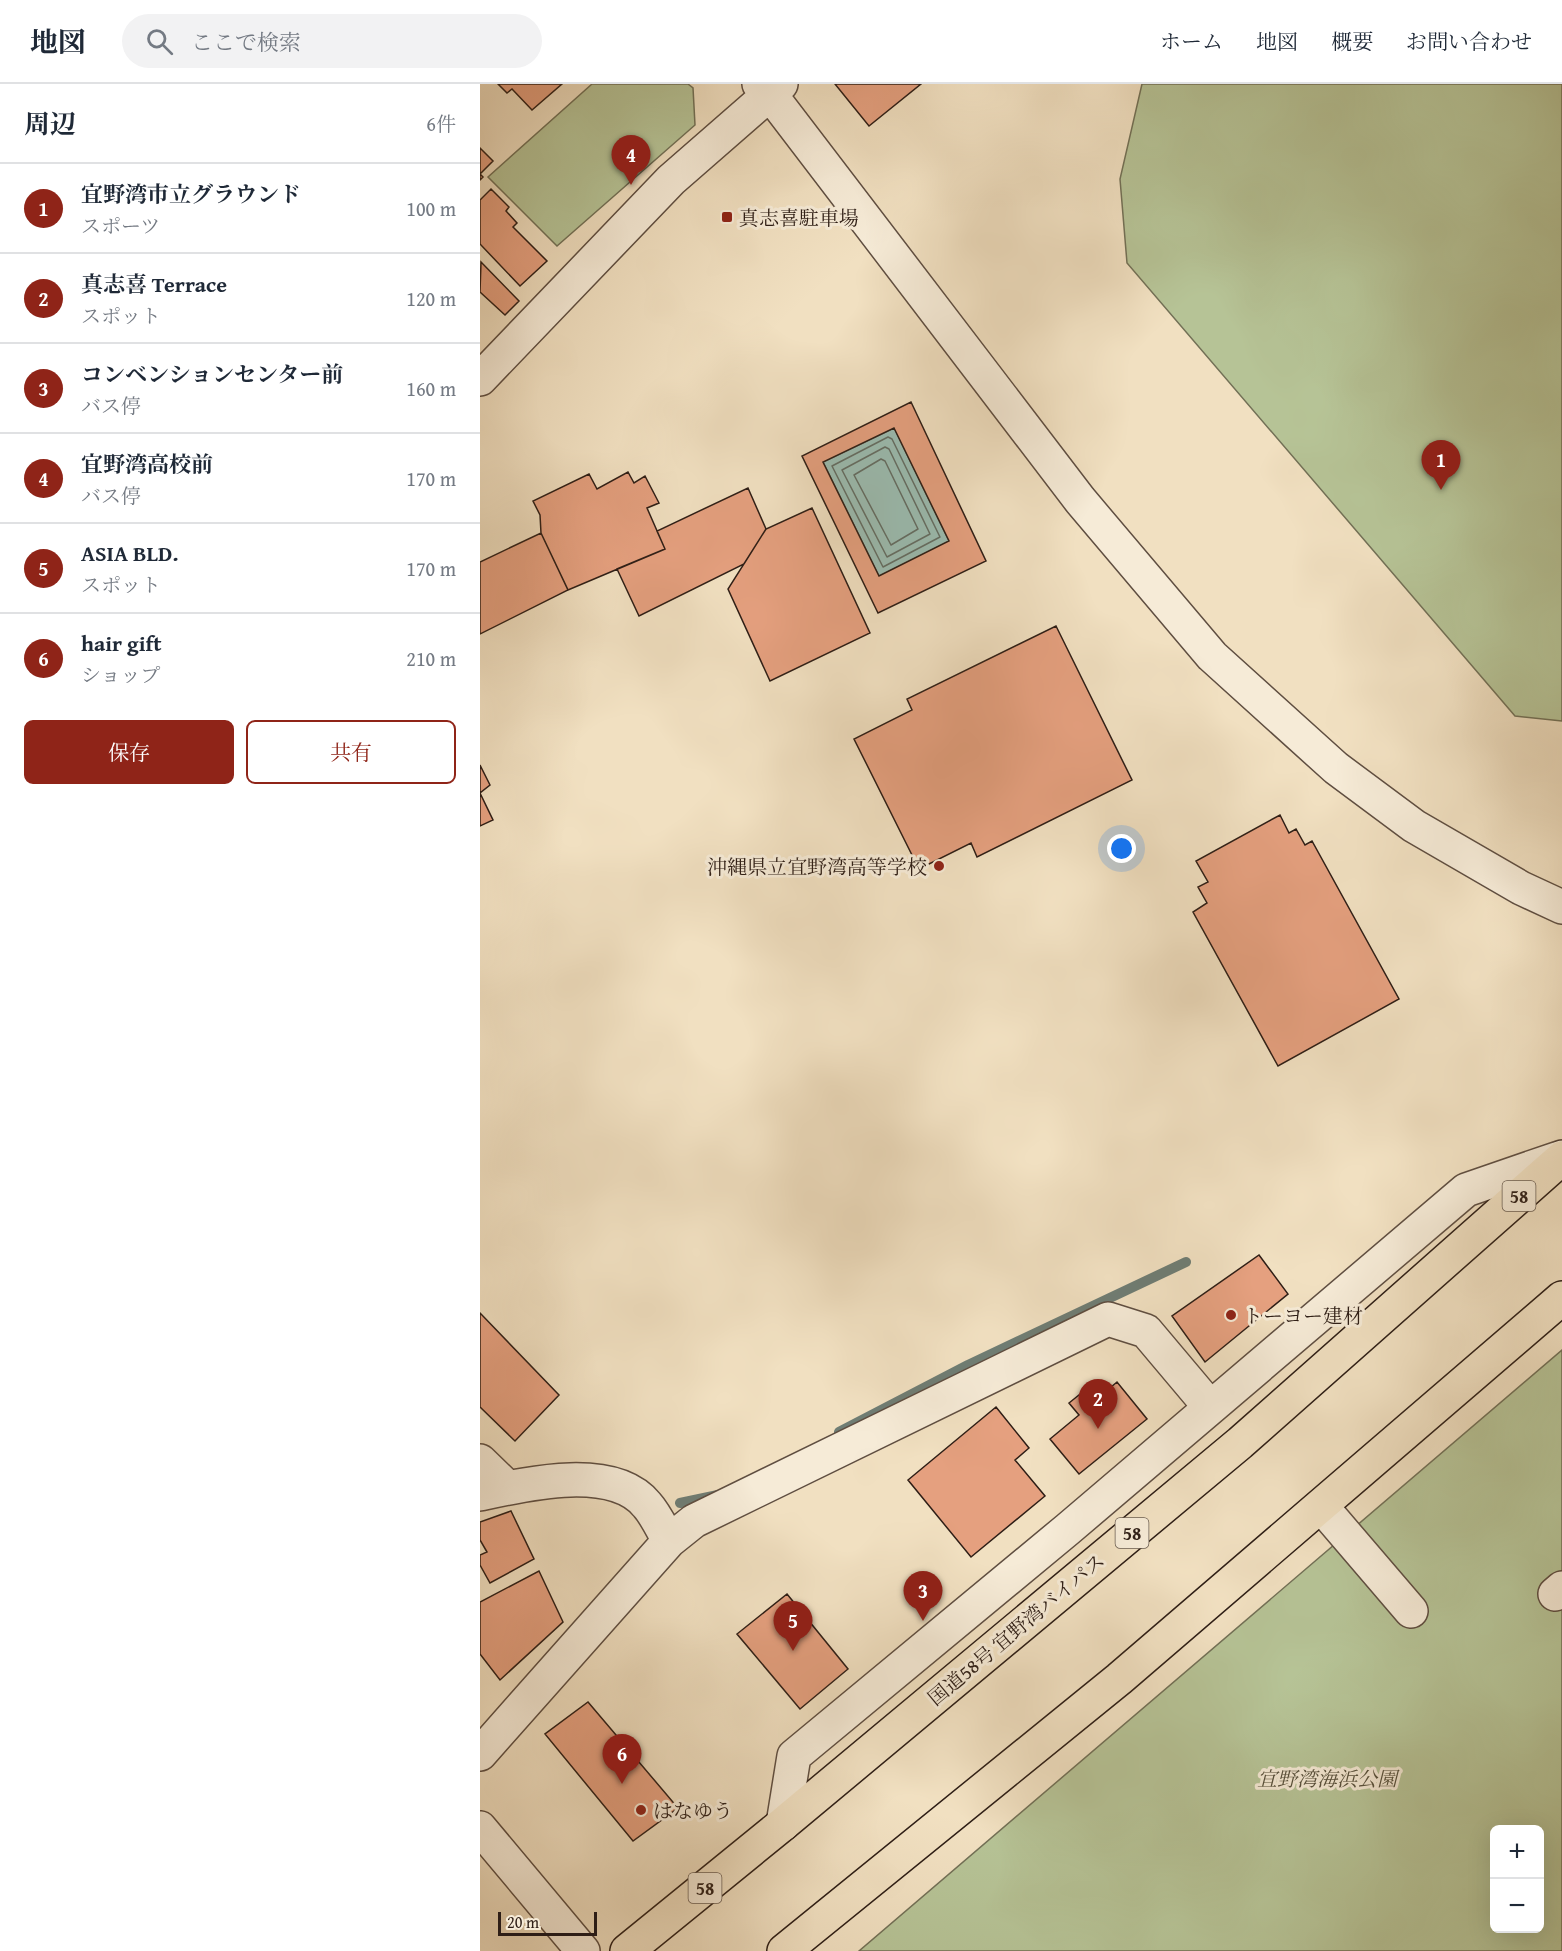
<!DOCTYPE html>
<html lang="ja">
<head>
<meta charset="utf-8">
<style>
	body { margin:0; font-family:"Gentium Book Plus","Noto Serif JP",serif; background:#f2f2f3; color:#1f2937 }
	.controls { position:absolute; right:18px; bottom:18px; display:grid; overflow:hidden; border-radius:9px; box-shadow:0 6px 24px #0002 }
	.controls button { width:54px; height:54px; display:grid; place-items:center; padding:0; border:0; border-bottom:2px solid #e0e1e3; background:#fff; color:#1f2937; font:30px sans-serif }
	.scale { position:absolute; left:18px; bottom:15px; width:99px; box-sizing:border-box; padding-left:6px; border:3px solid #2e1e16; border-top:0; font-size:16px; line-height:21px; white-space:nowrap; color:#2e1e16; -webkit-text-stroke:4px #f6ebd7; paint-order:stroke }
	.you { position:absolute; left:642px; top:765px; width:21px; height:21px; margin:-15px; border:4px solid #fff; border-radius:50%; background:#1a73e8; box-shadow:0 0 0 9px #1a73e833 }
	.badge { display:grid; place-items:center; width:39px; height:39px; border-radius:50%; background:#8f2418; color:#fff; font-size:20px; font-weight:700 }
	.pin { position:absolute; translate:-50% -50px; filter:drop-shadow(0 2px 3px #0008) }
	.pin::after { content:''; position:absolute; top:32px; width:21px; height:18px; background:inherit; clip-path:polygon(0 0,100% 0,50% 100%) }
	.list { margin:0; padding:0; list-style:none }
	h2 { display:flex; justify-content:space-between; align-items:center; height:78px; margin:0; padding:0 24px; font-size:26px }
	h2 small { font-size:20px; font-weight:400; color:#747a83 }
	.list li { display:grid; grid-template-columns:39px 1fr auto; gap:18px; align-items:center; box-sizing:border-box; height:90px; padding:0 24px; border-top:2px solid #e0e1e3 }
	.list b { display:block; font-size:22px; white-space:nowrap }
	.list p { margin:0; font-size:20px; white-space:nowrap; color:#747a83 }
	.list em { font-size:20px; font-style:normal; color:#747a83 }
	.actions { display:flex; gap:12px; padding:18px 24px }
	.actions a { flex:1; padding:14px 0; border:2px solid #8f2418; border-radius:9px; text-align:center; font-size:21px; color:#8f2418 }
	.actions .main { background:#8f2418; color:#fff }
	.icon { flex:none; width:33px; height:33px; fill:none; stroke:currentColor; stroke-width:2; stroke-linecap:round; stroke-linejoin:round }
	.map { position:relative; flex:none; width:1082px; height:1867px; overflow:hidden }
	header { display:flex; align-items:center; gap:36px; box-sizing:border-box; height:84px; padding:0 30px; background:#fff; border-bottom:2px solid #e0e1e3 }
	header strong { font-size:28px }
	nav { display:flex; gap:33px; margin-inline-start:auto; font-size:21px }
	.search { width:420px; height:54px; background:#f2f2f3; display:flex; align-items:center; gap:15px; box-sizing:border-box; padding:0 21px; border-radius:33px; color:#747a83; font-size:22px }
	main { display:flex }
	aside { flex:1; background:#fff }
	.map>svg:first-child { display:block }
</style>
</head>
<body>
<header>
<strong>地図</strong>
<div class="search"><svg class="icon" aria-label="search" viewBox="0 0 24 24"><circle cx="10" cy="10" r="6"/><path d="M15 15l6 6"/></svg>ここで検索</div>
<nav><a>ホーム</a><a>地図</a><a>概要</a><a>お問い合わせ</a></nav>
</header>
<main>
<aside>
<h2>周辺<small>6件</small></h2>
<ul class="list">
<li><span class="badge">1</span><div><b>宜野湾市立グラウンド</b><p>スポーツ</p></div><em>100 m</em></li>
<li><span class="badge">2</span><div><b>真志喜 Terrace</b><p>スポット</p></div><em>120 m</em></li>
<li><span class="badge">3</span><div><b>コンベンションセンター前</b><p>バス停</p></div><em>160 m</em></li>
<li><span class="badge">4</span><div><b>宜野湾高校前</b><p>バス停</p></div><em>170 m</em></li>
<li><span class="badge">5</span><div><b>ASIA BLD.</b><p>スポット</p></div><em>170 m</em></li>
<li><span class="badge">6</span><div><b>hair gift</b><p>ショップ</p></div><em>210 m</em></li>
</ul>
<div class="actions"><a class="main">保存</a><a>共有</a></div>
</aside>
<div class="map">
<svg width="1082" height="1867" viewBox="0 0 1082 1867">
	<rect width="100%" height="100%" fill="#f1e0c1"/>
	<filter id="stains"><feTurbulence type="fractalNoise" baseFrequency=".00333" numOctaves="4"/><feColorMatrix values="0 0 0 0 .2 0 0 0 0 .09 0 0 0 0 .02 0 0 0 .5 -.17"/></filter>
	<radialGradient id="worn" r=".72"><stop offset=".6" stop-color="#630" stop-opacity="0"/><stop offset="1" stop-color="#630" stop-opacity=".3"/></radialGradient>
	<path fill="#b6c396" stroke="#727056" stroke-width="1.5" fill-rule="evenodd" d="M 112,0 L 208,0 L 213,4 L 215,41 L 77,162 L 8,93 Z
		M 662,0 L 1082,0 L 1082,637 L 1035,632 L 647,179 L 640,95 Z
		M 1082,1266 L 1082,1867 L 379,1867 ZM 1014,1746 L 1060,1746 L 1060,1844 L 1014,1844 Z"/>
	<path fill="#9bbdb2" stroke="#6f7d74" stroke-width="1.5" d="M 414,344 L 469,457 L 399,492 L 343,378 Z"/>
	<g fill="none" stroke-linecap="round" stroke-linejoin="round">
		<path stroke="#646e64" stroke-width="1.5" d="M 408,353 L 412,355 L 460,453 L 403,483 L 352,382 Z
			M 405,363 L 409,365 L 450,450 L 407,473 L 362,386 Z
			M 401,375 L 405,377 L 438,445 L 411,461 L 374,391 Z"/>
		<path stroke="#6f7d74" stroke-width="10" d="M 359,1348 L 488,1281 L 706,1178
			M 200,1419 L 238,1411"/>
	</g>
	<path fill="#e5a07f" stroke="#2e1e16" stroke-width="1.5" fill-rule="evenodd" d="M 18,0 L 82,0 L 52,26 L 32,5 L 27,9 Z
		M 355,0 L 441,0 L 389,42 Z
		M 0,64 L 13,77 L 0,90 L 3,93 L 0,96 Z
		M 11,105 L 29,123 L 26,127 L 37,139 L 33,143 L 67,177 L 40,202 L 0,160 L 0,116 Z
		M 1,178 L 39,217 L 25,231 L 0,208 Z
		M 431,318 L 506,477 L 398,529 L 322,372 ZM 414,344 L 469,457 L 399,492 L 343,378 Z
		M 148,388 L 154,399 L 165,392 L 179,419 L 167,424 L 185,465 L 88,506 L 61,449 L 60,431 L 53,417 L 109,390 L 117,405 Z
		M 268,404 L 286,445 L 264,480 L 159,532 L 137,485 L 185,465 L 177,447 Z
		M 332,424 L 390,549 L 290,597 L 248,505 L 286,445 Z
		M 61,449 L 88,506 L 0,550 L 0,478 Z
		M 576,542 L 652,696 L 497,773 L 491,759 L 439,785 L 374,655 L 432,626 L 427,615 Z
		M 0,681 L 10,701 L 0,709 L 13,736 L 0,742 Z
		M 800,731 L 809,749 L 816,745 L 825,761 L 832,757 L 919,915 L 798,982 L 713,828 L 727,819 L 718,803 L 728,798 L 716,777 Z
		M 779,1171 L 808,1210 L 725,1278 L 692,1232 Z
		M 0,1229 L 79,1311 L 35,1357 L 0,1323 Z
		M 615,1298 L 624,1309 L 637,1298 L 667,1335 L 599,1390 L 570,1355 L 599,1331 L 589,1319 Z
		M 516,1323 L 549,1364 L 535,1376 L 565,1412 L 491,1473 L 428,1396 Z
		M 31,1427 L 54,1475 L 10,1499 L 0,1481 L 0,1471 L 7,1468 L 0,1456 L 0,1438 Z
		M 59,1487 L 83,1538 L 20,1596 L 0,1570 L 0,1518 Z
		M 307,1510 L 368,1585 L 320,1625 L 257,1550 Z
		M 108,1618 L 198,1724 L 153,1757 L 65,1650 Z"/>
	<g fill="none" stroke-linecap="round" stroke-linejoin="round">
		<g stroke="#5f4e41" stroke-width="36">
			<path id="minor" d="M 279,0 L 290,10 L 600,416 L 732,572 L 856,684 L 934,742 L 1041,804 L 1082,823
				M 0,295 L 191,96 L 301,0
				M 0,1377 L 28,1404
				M 0,1410 C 45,1400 133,1379 167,1421 C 176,1431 182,1445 189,1457
				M 842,1423 L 931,1527
				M 1075,1510 L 1082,1504
				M 0,1670 L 189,1457 L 214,1437 L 628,1235 L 666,1247 L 730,1323
				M 303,1740 L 314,1672 L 588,1445 L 986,1106 L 1082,1073
				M 0,1744 L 103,1867"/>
		</g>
		<g stroke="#2e1e16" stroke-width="36">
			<path id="highway" d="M 147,1867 L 303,1740 L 760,1359 L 1082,1074
				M 304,1867 L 639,1595 L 1082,1214"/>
		</g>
		<use href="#minor" stroke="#f6ebd7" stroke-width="33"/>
		<use href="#highway" stroke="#f1e0c1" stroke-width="33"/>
	</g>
	<g fill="#8f2418" stroke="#f6ebd7" stroke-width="2">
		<rect x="241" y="127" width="12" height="12" rx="3"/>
		<circle cx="459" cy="782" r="6"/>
		<circle cx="751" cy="1231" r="6"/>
		<circle cx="161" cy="1726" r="6"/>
	</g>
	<g text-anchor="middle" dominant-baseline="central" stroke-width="6" stroke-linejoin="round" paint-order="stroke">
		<g fill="#f6ebd7" stroke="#6a5c50" stroke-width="1.5">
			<rect x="1022.5" y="1097" width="33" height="30" rx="4.5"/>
			<rect x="635.5" y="1434" width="33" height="30" rx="4.5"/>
			<rect x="208.5" y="1789" width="33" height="30" rx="4.5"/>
		</g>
		<g font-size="18" font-weight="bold" fill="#2e1e16">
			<text x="1039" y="1112">58</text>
			<text x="652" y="1449">58</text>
			<text x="225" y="1804">58</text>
		</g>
		<g font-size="20" fill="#2e1e16" stroke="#f6ebd7" text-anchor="start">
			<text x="259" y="133">真志喜駐車場</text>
			<text x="447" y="782" text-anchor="end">沖縄県立宜野湾高等学校</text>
			<text x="763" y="1231">トーヨー建材</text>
			<text x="173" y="1726">はなゆう</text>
		</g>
		<g font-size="20" fill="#2e1e16" stroke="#f6ebd7">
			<text transform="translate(536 1545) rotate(-40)">国道58号 宜野湾バイパス</text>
		</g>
		<g font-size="20" font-style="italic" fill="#57503c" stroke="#f6ebd7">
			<text x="847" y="1694">宜野湾海浜公園</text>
		</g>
	</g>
	<rect width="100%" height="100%" filter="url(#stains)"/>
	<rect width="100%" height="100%" fill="url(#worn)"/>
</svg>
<div class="controls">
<button>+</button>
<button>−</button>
</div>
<div class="scale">20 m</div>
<div class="you"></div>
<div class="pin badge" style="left:961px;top:406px">1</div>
<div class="pin badge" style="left:618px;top:1345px">2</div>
<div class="pin badge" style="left:443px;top:1537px">3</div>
<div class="pin badge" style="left:151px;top:101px">4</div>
<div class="pin badge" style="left:313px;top:1567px">5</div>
<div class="pin badge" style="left:142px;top:1700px">6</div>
</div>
</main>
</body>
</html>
